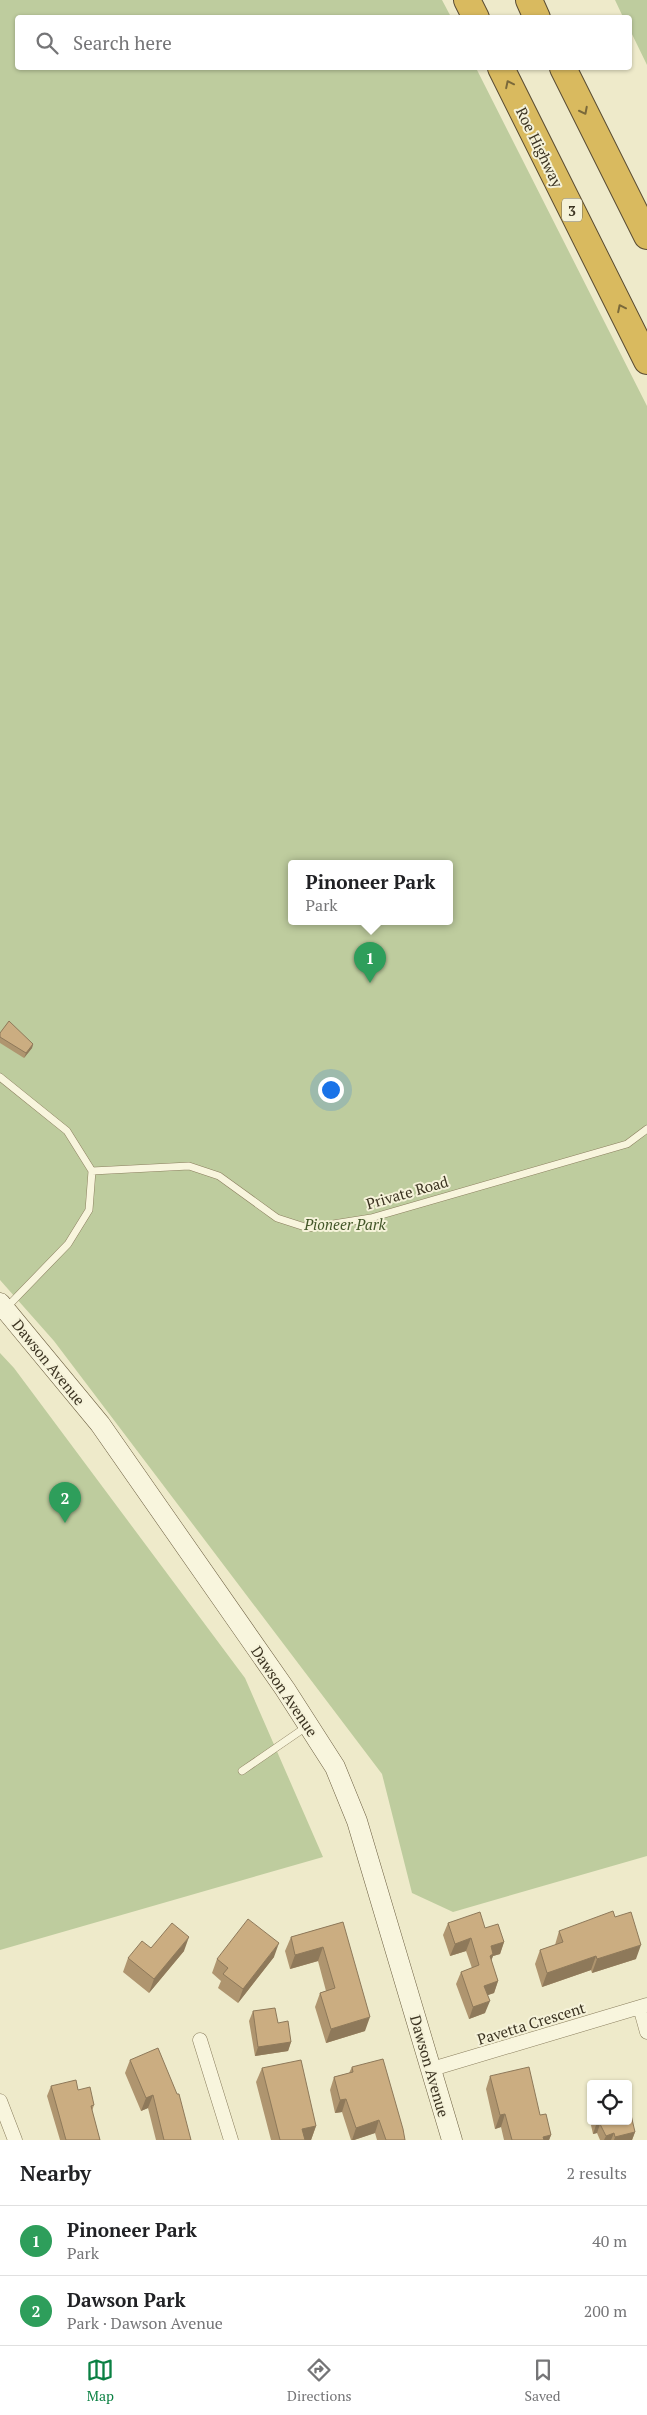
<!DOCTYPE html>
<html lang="en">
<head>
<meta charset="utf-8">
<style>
	body { margin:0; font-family:"PT Serif",serif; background:#f6f6f6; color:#202124 }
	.controls { position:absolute; right:15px; bottom:15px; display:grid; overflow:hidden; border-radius:5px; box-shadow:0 1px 4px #0004 }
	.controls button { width:45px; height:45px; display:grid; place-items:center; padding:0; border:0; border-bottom:1px solid #e0e0e0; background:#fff; color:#202124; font:25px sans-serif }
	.you { position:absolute; left:330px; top:1089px; width:18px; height:18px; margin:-12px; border:4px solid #fff; border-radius:50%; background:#1a73e8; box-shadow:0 0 0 8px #1a73e833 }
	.badge { display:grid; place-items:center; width:32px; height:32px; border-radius:50%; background:#0b8043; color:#fff; font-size:16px; font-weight:700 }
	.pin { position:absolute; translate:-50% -41px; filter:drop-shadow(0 1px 2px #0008) }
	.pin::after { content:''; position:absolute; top:26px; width:18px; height:15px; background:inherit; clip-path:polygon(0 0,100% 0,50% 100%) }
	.popup { position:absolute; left:288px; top:860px; width:165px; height:65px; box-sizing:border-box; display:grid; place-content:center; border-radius:5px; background:#fff; filter:drop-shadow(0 1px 4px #0005); font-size:16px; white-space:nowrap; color:#757577 }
	.popup b { font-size:19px; color:#202124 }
	.popup::after { content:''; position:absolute; left:50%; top:100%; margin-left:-10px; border:10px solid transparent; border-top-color:#fff }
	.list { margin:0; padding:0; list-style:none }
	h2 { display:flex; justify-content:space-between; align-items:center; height:65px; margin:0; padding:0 20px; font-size:21px }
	h2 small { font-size:16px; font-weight:400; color:#757577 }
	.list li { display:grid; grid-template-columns:32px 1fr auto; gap:15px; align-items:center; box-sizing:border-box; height:70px; padding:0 20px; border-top:1px solid #e0e0e0 }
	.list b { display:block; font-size:19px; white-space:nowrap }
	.list p { margin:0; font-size:16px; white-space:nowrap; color:#757577 }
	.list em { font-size:16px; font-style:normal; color:#757577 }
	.icon { flex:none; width:28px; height:28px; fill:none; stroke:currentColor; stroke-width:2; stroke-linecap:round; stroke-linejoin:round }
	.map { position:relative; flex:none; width:647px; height:2140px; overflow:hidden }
	.search { position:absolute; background:#fff; box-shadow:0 1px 4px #0004; left:15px; right:15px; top:15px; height:55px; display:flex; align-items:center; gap:12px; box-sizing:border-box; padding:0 18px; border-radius:5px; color:#757577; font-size:19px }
	.sheet { height:205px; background:#fff }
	nav { display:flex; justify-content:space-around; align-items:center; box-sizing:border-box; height:70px; border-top:1px solid #e0e0e0; background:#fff; font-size:14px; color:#757577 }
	nav a { display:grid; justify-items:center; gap:2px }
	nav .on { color:#0b8043 }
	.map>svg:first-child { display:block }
</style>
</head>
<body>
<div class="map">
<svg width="647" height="2140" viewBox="0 0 647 2140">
	<rect width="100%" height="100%" fill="#eeeaca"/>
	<path fill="#becc9e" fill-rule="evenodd" d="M 0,0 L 442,0 L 451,17 L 18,18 L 18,68 L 476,68 L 647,406 L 647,1856 L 453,1912 L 412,1893 L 382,1774 L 54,1341 L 0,1280 ZM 291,864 L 449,864 L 449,922 L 291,922 Z
		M 615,0 L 647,0 L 647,65 L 630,30 L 630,18 L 623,17 Z
		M 0,1353 L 14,1368 L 245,1678 L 323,1857 L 0,1950 Z"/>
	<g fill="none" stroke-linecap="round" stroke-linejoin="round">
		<g stroke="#8a7e5e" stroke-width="8">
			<path id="service" d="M 0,1077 L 67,1131 L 92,1171 L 89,1210 L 68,1244 L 7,1307
				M 92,1171 L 189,1166 L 219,1176 L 277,1218 L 308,1228 L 371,1218 L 627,1144 L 647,1129
				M 242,1771 L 306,1727"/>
		</g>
		<g stroke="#8a7e5e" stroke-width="15">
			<path id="minor" d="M 640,2007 L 647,2032
				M 200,2040 L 231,2140
				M 432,2069 L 647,2005
				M 0,2101 L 15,2140"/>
		</g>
		<g stroke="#6c5f41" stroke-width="21">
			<path id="secondary" d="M 0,1303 L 100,1424 L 285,1689 L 335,1767 L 357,1821 L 452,2140"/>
		</g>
		<g stroke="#594b32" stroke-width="28">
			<path id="motorway" d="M 467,0 L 476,18
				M 529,0 L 537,18
				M 501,68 L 647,361
				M 563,68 L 647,236"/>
		</g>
		<use href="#service" stroke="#f8f5dd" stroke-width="7"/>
		<use href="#minor" stroke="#f8f5dd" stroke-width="14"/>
		<use href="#secondary" stroke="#f8f5dd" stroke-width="20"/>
		<use href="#motorway" stroke="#d9ba5f" stroke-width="26"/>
	</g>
	<path fill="#af956f" d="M 0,1033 L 33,1044 L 32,1048 L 24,1058 L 0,1043 Z
		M 615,1917 L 636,1959 L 592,1973 L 591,1970 L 542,1987 L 535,1964 L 540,1950 L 555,1945 L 559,1931 Z
		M 343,1922 L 365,2031 L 326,2043 L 315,2007 L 320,1993 L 326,1991 L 318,1961 L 290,1969 L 285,1951 L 291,1937 Z
		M 448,1923 L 485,1928 L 504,1942 L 500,1954 L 493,1956 L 491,1960 L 498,1981 L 494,1993 L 487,1995 L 485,2013 L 469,2019 L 456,1984 L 461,1972 L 472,1968 L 466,1951 L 450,1956 L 443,1935 Z
		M 151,1948 L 184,1951 L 149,1993 L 123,1972 L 128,1958 Z
		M 274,1957 L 238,2003 L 218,1988 L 221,1981 L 212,1973 L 217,1959 Z
		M 253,2011 L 291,2042 L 288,2051 L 255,2056 L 249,2021 Z
		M 130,2060 L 191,2140 L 156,2140 L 148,2108 L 141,2111 L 125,2073 Z
		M 352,2067 L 405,2140 L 377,2140 L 375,2133 L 354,2140 L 351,2140 L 342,2112 L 335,2113 L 330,2090 L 334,2077 L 349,2073 Z
		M 262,2068 L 316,2126 L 311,2140 L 271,2140 L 256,2082 Z
		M 490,2076 L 540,2115 L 551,2135 L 549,2140 L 504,2140 L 501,2127 L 495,2129 L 486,2089 Z
		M 51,2086 L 78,2090 L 94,2105 L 92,2111 L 100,2140 L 60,2140 L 47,2096 Z
		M 591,2104 L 591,2121 L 628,2121 L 635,2132 L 632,2140 L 600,2140 L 597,2133 L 593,2134 L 588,2112 Z"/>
	<path fill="#8e795a" d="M 33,1044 L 32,1048 L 24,1058 L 26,1053 Z
		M 189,1937 L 184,1951 L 149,1993 L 154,1979 Z
		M 471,1938 L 466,1951 L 450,1956 L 455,1944 Z
		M 504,1942 L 500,1954 L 493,1956 L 489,1967 L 491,1946 Z
		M 279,1943 L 274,1957 L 238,2003 L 243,1989 Z
		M 641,1945 L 636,1959 L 592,1973 L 597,1959 Z
		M 323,1947 L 318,1961 L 290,1969 L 295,1955 Z
		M 596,1956 L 591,1970 L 542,1987 L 547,1973 Z
		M 498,1981 L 494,1993 L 480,1998 L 484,1986 Z
		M 490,2001 L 485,2013 L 469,2019 L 473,2007 Z
		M 370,2017 L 365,2031 L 326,2043 L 331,2029 Z
		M 291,2042 L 288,2051 L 255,2056 L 258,2047 Z
		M 153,2095 L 148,2108 L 141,2111 L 146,2098 Z
		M 346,2099 L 342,2112 L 335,2113 L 340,2100 Z
		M 505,2114 L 501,2127 L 495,2129 L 500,2115 Z
		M 379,2120 L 375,2133 L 354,2140 L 352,2140 L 356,2128 Z
		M 600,2124 L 597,2133 L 593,2134 L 596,2125 Z
		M 316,2126 L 311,2140 L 298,2140 L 302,2129 Z
		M 635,2132 L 632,2140 L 614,2140 L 615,2137 Z
		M 614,2133 L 611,2140 L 604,2140 L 606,2136 Z
		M 551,2135 L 549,2140 L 542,2140 L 543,2137 Z"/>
	<path fill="#cbad81" stroke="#8e795a" d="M 9,1021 L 33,1044 L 26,1053 L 0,1037 L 0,1033 Z
		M 613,1911 L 615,1917 L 631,1912 L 641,1945 L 597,1959 L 596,1956 L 547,1973 L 540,1950 L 563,1942 L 559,1931 Z
		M 480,1912 L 485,1928 L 498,1924 L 504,1942 L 491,1946 L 493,1954 L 490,1956 L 498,1981 L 484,1986 L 490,2001 L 473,2007 L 461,1972 L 479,1965 L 471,1938 L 455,1944 L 448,1923 Z
		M 248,1919 L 279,1943 L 243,1989 L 223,1974 L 228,1968 L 217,1959 Z
		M 343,1922 L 370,2017 L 331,2029 L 320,1993 L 335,1988 L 323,1947 L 295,1955 L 291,1937 Z
		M 172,1923 L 189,1937 L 154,1979 L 128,1958 L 142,1941 L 151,1948 Z
		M 275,2008 L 278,2023 L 288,2021 L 291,2042 L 258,2047 L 253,2011 Z
		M 158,2048 L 177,2094 L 179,2094 L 191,2140 L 164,2140 L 153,2095 L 146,2098 L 130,2060 Z
		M 383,2059 L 403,2129 L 405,2140 L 386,2140 L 379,2120 L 356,2128 L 346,2099 L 340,2100 L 334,2077 L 353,2072 L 352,2067 Z
		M 301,2060 L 316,2126 L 302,2129 L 305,2140 L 280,2140 L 262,2068 Z
		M 529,2067 L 540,2115 L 546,2114 L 551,2135 L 543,2137 L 544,2140 L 512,2140 L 505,2114 L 500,2115 L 490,2076 Z
		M 76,2080 L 78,2090 L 90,2087 L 94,2105 L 91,2106 L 100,2140 L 66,2140 L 51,2086 Z
		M 628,2102 L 635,2132 L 615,2137 L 614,2133 L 606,2136 L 600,2124 L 596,2125 L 595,2121 L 628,2121 Z"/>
	<defs><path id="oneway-chevron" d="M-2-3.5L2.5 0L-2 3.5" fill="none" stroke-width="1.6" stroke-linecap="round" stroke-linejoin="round" transform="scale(1.25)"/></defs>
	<g stroke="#7a693a">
		<use href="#oneway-chevron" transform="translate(509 84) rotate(-116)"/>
		<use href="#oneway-chevron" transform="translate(584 111) rotate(63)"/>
		<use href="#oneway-chevron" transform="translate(621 308) rotate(-116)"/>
	</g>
	<g text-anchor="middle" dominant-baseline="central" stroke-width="4" stroke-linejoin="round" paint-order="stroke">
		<rect fill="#f5f2d9" stroke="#736c58" stroke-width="1" x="562" y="198.5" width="20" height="23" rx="4"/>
		<g font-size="14" font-weight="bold" fill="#3b3321">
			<text x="572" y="210">3</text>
		</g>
		<g font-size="15" fill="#3b3321" stroke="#f5f2d9">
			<text transform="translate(540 147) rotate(64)">Roe Highway</text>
			<text transform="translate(407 1192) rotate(-16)">Private Road</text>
			<text transform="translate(49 1362) rotate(51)">Dawson Avenue</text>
			<text transform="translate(285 1691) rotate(56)">Dawson Avenue</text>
			<text transform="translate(531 2023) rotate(-17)">Pavetta Crescent</text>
			<text transform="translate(430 2066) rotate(74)">Dawson Avenue</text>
		</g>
		<g font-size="15" font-style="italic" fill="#435729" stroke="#f5f2d9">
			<text x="345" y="1224">Pioneer Park</text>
		</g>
	</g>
</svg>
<div class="controls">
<button><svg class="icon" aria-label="locate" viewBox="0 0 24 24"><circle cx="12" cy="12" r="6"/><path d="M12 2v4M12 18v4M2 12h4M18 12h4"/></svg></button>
</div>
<div class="you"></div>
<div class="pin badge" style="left:370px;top:983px;background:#2e9e5b">1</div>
<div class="popup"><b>Pinoneer Park</b>Park</div>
<div class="pin badge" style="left:65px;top:1523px;background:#2e9e5b">2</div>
<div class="search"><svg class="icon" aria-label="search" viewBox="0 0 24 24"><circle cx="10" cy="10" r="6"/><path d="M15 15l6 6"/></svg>Search here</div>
</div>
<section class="sheet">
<h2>Nearby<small>2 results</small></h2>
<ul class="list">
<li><span class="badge" style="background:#2e9e5b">1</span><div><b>Pinoneer Park</b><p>Park</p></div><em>40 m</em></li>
<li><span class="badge" style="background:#2e9e5b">2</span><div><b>Dawson Park</b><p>Park · Dawson Avenue</p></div><em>200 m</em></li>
</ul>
</section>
<nav>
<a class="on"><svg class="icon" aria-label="map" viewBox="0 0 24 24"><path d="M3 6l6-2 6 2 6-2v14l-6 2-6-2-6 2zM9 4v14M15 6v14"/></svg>Map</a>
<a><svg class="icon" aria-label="directions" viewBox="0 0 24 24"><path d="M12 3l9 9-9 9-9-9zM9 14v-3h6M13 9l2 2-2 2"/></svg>Directions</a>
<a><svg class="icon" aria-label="saved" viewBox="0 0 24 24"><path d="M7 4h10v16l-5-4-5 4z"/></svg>Saved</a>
</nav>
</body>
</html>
